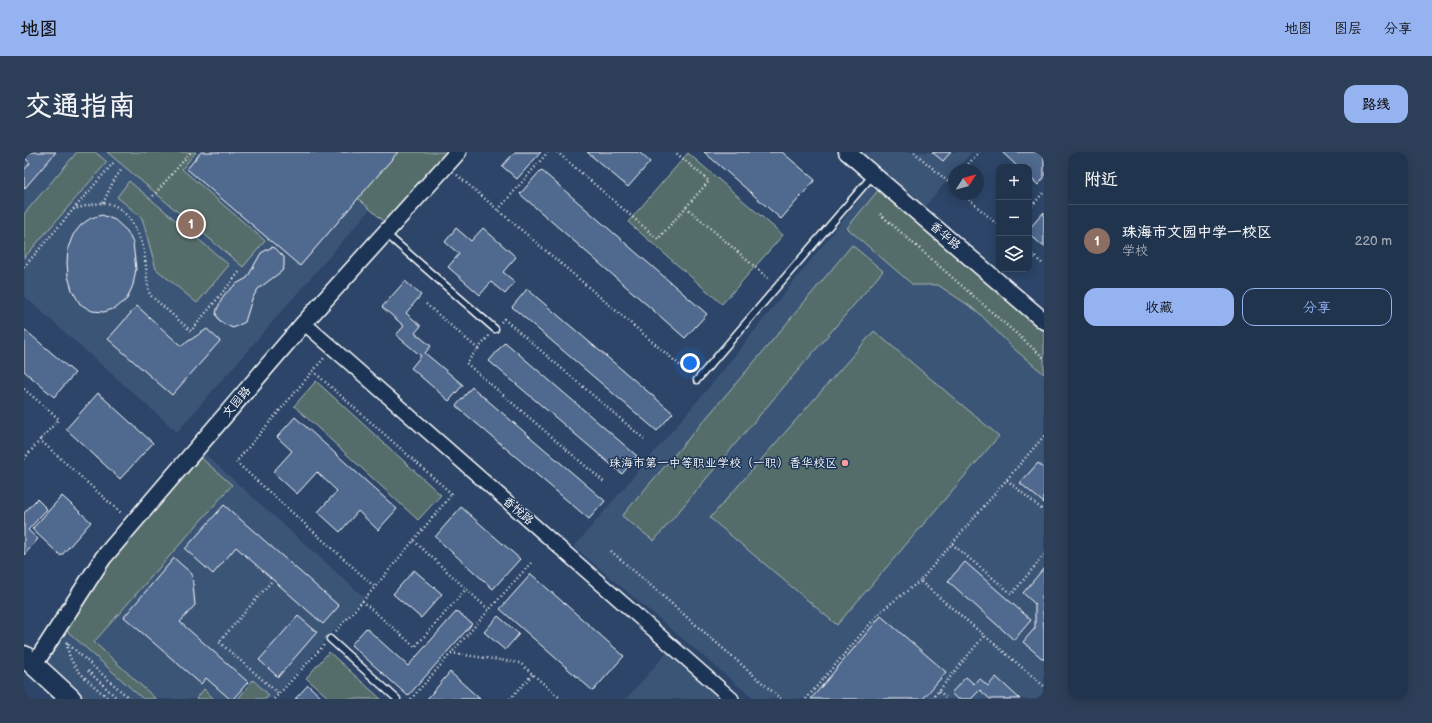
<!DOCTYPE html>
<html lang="zh">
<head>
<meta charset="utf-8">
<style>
	body { margin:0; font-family:"Balsamiq Sans","LXGW WenKai TC",sans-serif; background:#2d3f58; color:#f1f3f6 }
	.controls { position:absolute; right:12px; top:12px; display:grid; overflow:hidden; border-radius:8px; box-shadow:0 2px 10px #0003 }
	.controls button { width:36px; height:36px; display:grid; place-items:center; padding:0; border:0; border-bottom:1px solid #3e4f66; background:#21344e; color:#f1f3f6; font:20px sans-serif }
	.compass { position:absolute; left:924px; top:12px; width:36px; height:36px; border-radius:50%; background:#21344e; box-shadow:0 2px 10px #0003; rotate:53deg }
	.you { position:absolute; left:666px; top:211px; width:14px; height:14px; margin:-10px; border:3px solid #fff; border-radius:50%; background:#1a73e8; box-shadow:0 0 0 6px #1a73e833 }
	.badge { display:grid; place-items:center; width:26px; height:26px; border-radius:50%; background:#95b2f1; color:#fff; font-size:13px; font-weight:700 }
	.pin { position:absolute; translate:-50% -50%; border:2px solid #fff; box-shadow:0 1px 4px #0006 }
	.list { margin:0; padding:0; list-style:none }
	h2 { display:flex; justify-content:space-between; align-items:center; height:52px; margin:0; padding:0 16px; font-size:17px }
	h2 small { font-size:13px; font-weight:400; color:#a2aab6 }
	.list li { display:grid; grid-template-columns:26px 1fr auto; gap:12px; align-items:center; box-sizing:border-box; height:72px; padding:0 16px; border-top:1px solid #3e4f66 }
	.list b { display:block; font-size:15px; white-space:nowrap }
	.list p { margin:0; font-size:13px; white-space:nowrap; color:#a2aab6 }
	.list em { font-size:13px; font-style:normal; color:#a2aab6 }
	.actions { display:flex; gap:8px; padding:12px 16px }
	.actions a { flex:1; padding:9px 0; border:1px solid #95b2f1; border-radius:12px; text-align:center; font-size:14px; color:#95b2f1 }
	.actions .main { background:#95b2f1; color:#111 }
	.icon { flex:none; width:22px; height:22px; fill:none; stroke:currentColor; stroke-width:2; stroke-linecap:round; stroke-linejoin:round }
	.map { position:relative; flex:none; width:1020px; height:547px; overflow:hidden; border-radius:12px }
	header { display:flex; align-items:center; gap:24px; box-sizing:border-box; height:56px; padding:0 20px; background:#95b2f1; color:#111 }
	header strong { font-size:19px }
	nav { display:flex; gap:22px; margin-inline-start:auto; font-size:14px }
	.intro { display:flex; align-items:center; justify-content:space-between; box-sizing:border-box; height:96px; padding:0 24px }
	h1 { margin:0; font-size:28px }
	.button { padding:10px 18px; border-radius:12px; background:#95b2f1; color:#111; font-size:14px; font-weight:700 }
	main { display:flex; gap:24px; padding:0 24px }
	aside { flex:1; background:#21344e; border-radius:12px; box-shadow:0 2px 10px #0003 }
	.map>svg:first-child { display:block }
</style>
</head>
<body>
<header>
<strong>地图</strong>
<nav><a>地图</a><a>图层</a><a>分享</a></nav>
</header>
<div class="intro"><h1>交通指南</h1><a class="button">路线</a></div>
<main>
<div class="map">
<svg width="1020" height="547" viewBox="0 0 1020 547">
	<rect width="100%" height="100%" fill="#2c4568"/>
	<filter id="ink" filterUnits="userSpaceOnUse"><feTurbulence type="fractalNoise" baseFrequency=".025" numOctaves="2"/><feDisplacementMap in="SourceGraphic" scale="8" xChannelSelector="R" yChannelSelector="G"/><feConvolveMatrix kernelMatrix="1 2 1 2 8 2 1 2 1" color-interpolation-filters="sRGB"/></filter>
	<g filter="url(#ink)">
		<path fill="#3b5477" d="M 0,0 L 396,0 L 153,280 L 0,144 Z
			M 823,0 L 948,0 L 932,18 L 930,18 L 930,21 L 895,61 Z
			M 846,34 L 1020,184 L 1020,547 L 730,547 L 550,395 L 692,227 Z
			M 174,296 L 340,445 L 249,547 L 47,547 L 10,513 L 80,406 Z
			M 648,495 L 707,547 L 602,547 Z"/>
		<path fill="#556d6a" stroke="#aab6b4" d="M 53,0 L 71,0 L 83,10 L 0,106 L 0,62 Z
			M 83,0 L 172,0 L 158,17 L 241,89 L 219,115 Z
			M 349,0 L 428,0 L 364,73 L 320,34 Z
			M 664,1 L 759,83 L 698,152 L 604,70 Z
			M 105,29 L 205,113 L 173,151 L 132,117 L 118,66 L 93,45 Z
			M 856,36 L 1020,176 L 1020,222 L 989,196 L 953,159 L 914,133 L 889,133 L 823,76 Z
			M 828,93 L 859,119 L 723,278 L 630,389 L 598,364 L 737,202 Z
			M 850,179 L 975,284 L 813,473 L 686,366 Z
			M 292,229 L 417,343 L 394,368 L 270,254 Z
			M 176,305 L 208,333 L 70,490 L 132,547 L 119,547 L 43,479 L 86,409 Z
			M 305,500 L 357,547 L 306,547 L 282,526 Z
			M 229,528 L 245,543 L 242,547 L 214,547 Z
			M 180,537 L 190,547 L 172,547 Z"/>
		<path fill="#50698f" stroke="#fff" d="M 0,0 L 32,0 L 0,37 L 0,18 L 6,11 L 0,5 Z
			M 177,0 L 374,0 L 276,114 L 163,17 Z
			M 491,0 L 517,0 L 493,27 L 478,14 Z
			M 563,0 L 615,0 L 626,10 L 604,35 Z
			M 680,0 L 758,0 L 791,28 L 757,67 Z
			M 908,0 L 927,0 L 919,9 Z
			M 978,0 L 1020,0 L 1020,26 L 1014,33 L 1005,24 L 1005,15 L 994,15 Z
			M 517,18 L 683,162 L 661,186 L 496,42 Z
			M 1020,60 L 1020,95 L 1005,82 L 1005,77 Z
			M 78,63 L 91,68 L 103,79 L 109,91 L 112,117 L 109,133 L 103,147 L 92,156 L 80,160 L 68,159 L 56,152 L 48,138 L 44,124 L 43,111 L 44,96 L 49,83 L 57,73 L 67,66 Z
			M 432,76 L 447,89 L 459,76 L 492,105 L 479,120 L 491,130 L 481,142 L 467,130 L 456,143 L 424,115 L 435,102 L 421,90 Z
			M 248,95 L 251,96 L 260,105 L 260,114 L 258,119 L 234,137 L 228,147 L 221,170 L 209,176 L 200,172 L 195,168 L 192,162 L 193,157 L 200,143 L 212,132 L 223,126 L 237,101 Z
			M 381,129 L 397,143 L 382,161 L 397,174 L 391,181 L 407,194 L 401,201 L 439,233 L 425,249 L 387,216 L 397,204 L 372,183 L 380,174 L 358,155 Z
			M 503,137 L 649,261 L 633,279 L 488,155 Z
			M 113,154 L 157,194 L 183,177 L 196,189 L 148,243 L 84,187 Z
			M 0,177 L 51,221 L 30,245 L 0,219 Z
			M 481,190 L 613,304 L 598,322 L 465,209 Z
			M 448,235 L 581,349 L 565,367 L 432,254 Z
			M 74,241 L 129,291 L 96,327 L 42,277 Z
			M 271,265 L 373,357 L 354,378 L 334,359 L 316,380 L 294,360 L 313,339 L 293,320 L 273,342 L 249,320 L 268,299 L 253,285 Z
			M 1014,311 L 1020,316 L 1020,351 L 996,331 Z
			M 38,344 L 67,370 L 37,404 L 8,377 Z
			M 13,347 L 23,357 L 4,378 L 14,387 L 0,403 L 0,361 Z
			M 200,353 L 315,454 L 299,472 L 212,395 L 189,422 L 161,397 Z
			M 437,355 L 496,407 L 469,437 L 411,385 Z
			M 150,406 L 168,422 L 171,453 L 156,470 L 224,530 L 209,547 L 206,547 L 182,526 L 177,532 L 100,465 Z
			M 941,410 L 1007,468 L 990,488 L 924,429 Z
			M 1020,416 L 1020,441 L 1018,444 L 1020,478 L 1020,508 L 999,490 L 1011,476 L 1011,452 L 999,441 Z
			M 390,418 L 418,442 L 397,466 L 369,442 Z
			M 507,422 L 600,504 L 569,539 L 476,457 Z
			M 433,459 L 448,472 L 384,544 L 327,493 L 342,476 L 384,514 Z
			M 274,464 L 293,480 L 254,525 L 235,508 Z
			M 474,464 L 495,482 L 481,498 L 460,480 Z
			M 857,464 L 922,520 L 899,547 L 787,547 Z
			M 426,520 L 456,547 L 403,547 Z
			M 942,525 L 950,532 L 955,526 L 964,534 L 972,525 L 996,547 L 966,547 L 956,538 L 947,547 L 933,547 L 927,541 Z
			M 284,533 L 299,547 L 271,547 Z"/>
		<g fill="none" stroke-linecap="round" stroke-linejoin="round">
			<g stroke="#fff" stroke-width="9">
				<path id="service" d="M 361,81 L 471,177
					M 673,228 L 849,23
					M 306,487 L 373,547"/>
			</g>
			<g stroke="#fff" stroke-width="16">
				<path id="minor" d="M 280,171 L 708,547"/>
			</g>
			<g stroke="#fff" stroke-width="19">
				<path id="tertiary" d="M 823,0 L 1020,169
					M 10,513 L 79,406 L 280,171 L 434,0"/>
			</g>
			<g stroke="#fff" stroke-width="23">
				<path id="primary" d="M 0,504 L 47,547"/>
			</g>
			<path stroke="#fff" stroke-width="2.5" stroke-dasharray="1 3" stroke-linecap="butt" d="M 533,0 L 634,87 L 685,29 L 651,0
				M 890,0 L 930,35
				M 939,18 L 955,0
				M 433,23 L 665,221
				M 939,42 L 975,74
				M 129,44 L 167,0
				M 79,51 L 90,28 L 98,17
				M 662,55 L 746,128
				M 49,57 C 59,55 70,51 80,51 C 101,51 117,82 120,100 C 123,114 122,129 126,143 L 167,179 L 217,118
				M 1005,57 L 1020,40
				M 474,58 L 524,0
				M 856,62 L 1020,206
				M 1005,100 L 1020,113
				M 0,115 L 90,10
				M 402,152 L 454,197
				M 477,170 L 480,167 L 620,287
				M 465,184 L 442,211 L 580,330
				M 289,219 L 428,342 L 351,435 L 212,310 L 300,206
				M 0,237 L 35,267 L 16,288
				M 1020,284 L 896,429 L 1020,534
				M 0,307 L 16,288 L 97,361
				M 983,328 L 1020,359
				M 390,389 L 465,458 L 507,411
				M 928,392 L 988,442 L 1020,403
				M 587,399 L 757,547
				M 247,430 L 195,490 L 255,542 L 300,493
				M 338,449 L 391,495 L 442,437
				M 312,479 L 351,435
				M 42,490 L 106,547
				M 44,491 C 41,514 70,533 85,547
				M 427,501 L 496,511 L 537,547
				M 64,519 L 94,547
				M 915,539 L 924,547
				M 250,547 L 255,542
				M 387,547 L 465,458
				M 486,547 L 509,522
				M 782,547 L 857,459 L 896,429
				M 908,547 L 960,484"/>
			<use href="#service" stroke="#1d3557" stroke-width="6"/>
			<use href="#minor" stroke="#1d3557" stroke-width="13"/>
			<use href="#tertiary" stroke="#1d3557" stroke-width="16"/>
			<use href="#primary" stroke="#1d3557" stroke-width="20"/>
		</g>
	</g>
	<circle fill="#ff9aa2" stroke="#1d3557" stroke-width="1.5" cx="821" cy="311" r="4"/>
	<g text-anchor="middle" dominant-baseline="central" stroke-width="3" stroke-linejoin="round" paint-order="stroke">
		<g font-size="12" fill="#fff" stroke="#1d3557">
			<text transform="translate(921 84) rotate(40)">香华路</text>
			<text transform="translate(213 250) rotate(-50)">文园路</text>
			<text transform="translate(494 359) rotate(41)">香悅路</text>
		</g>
		<g font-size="12" fill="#fff" stroke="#1d3557" text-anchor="end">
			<text x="813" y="311">珠海市第一中等职业学校（一职）香华校区</text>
		</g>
	</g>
</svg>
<div class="controls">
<button>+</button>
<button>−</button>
<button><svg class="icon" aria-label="layers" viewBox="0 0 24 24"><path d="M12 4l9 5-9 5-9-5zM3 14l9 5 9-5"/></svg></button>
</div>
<svg class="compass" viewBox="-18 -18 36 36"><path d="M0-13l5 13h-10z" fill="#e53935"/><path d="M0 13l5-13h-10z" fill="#a2aab6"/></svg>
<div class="you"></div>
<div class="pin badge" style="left:167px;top:72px;background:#8d6e63">1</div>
</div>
<aside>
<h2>附近<small></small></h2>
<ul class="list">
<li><span class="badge" style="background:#8d6e63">1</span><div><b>珠海市文园中学一校区</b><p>学校</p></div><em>220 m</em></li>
</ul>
<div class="actions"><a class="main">收藏</a><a>分享</a></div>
</aside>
</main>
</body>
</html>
